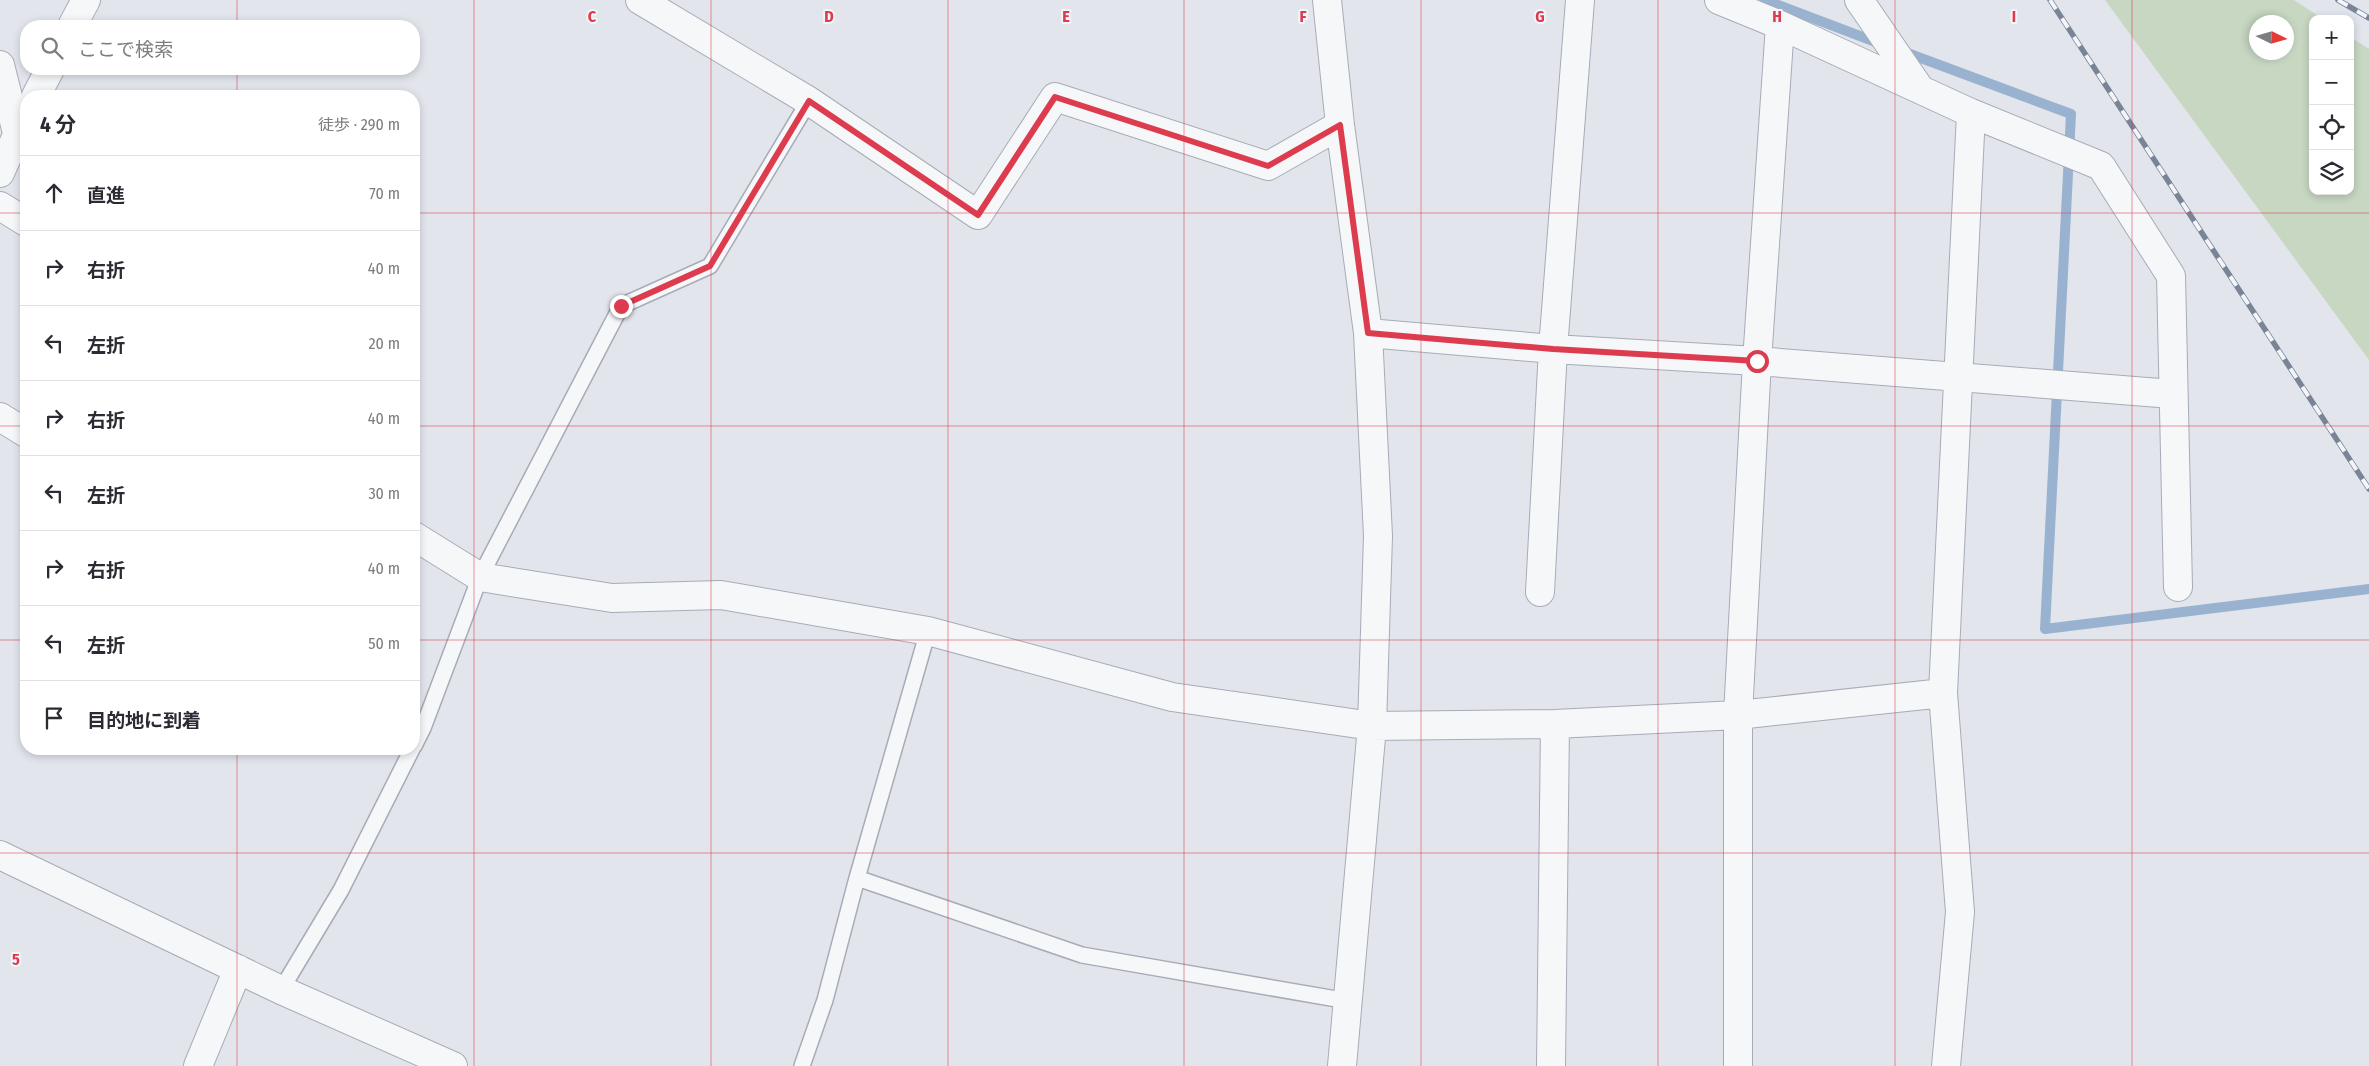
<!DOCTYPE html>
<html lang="ja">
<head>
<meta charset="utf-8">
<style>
	body { margin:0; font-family:"Fira Sans Condensed","Noto Sans JP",sans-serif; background:#f7f7f7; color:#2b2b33 }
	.controls { position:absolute; right:15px; top:15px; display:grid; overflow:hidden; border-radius:10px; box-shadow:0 2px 8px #0003 }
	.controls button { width:45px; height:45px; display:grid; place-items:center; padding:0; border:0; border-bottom:1px solid #e1e1e2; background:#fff; color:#2b2b33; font:25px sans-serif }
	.compass { position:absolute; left:2249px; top:15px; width:45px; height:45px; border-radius:50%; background:#fff; box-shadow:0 2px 8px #0003; rotate:95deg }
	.stop { position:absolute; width:15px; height:15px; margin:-11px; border:4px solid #dd3b4e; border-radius:50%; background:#fff }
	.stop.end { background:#dd3b4e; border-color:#fff; box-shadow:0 1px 5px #0008 }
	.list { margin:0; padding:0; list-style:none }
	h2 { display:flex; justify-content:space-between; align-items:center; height:65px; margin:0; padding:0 20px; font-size:21px }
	h2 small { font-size:16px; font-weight:400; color:#7c7c81 }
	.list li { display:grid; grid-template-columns:32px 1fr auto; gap:15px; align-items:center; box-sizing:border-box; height:75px; padding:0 20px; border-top:1px solid #e1e1e2 }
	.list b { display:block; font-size:19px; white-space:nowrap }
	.list em { font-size:16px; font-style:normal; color:#7c7c81 }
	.icon { flex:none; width:28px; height:28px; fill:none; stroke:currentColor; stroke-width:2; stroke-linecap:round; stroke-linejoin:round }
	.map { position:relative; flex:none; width:2369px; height:1066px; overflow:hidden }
	.search { position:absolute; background:#fff; box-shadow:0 2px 8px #0003; left:20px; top:20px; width:400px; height:55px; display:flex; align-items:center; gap:12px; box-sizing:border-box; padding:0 18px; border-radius:20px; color:#7c7c81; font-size:19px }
	.panel { position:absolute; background:#fff; box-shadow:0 2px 8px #0003; left:20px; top:90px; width:400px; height:665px; border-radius:20px }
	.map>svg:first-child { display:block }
</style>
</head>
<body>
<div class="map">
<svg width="2369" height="1066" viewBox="0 0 2369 1066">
	<rect width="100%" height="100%" fill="#e2e5ec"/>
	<path fill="#c7d7c2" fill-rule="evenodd" d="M 2105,0 L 2294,0 L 2323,19 L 2313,19 L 2313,191 L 2350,191 L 2350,37 L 2369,49 L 2369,360 ZM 2256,22 L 2286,22 L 2286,52 L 2256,52 Z"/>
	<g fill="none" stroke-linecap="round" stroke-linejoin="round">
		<path stroke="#99b2cf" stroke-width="10" d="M 1765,0 L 1881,44
			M 1902,51 L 2071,114 L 2045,629 L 2369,589"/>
		<g stroke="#a6acb7" stroke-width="18">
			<path id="service" d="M 414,746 L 423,728 L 480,577 L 621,306 L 710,266 L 809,101
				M 857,878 L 1082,955 L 1348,1001
				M 281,990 L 341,890 L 412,749
				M 802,1066 L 825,1000 L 857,878 L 928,631"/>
		</g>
		<g stroke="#a6acb7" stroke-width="30">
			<path id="minor" d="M 640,0 L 809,101 L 978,215 L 1055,97 L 1268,166 L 1340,125
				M 1327,0 L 1340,125 L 1368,333 L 1378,536 L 1372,726 L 1342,1066
				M 1719,0 L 1780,25 L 1971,113 L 2101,166 L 2171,276 L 2178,587
				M 1859,0 L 1920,89
				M 72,26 L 86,0
				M 0,65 L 17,133
				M 36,96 L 50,69
				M 0,173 L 25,117
				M 0,206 L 26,222
				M 1368,333 L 1553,349 L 1757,361 L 2172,394
				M 0,417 L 26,433
				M 414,536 L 480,577 L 612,598 L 721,595 L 928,631 L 1172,697 L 1372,726 L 1555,724 L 1738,715 L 1943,693
				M 1540,592 L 1553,349 L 1580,0
				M 0,855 L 281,990 L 453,1066
				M 198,1066 L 238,969
				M 1551,1066 L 1555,724
				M 1738,1066 L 1738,715 L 1757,361 L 1780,25
				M 1946,1066 L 1960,912 L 1943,693 L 1971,113"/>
		</g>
		<use href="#service" stroke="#f5f7f9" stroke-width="15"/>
		<use href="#minor" stroke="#f5f7f9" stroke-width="28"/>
		<g stroke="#798497" stroke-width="5.5">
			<path id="rail" d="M 2050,0 L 2369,489
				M 2338,0 L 2369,18"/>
		</g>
		<use href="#rail" stroke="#f2f5f9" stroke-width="4" stroke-dasharray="11" stroke-linecap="butt"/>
	</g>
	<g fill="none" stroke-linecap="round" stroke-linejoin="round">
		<path stroke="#dd3b4e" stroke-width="6" d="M 621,306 L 710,266 L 809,101 L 978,215 L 1055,97 L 1268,166 L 1340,125 L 1368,333 L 1553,349 L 1757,361"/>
	</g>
	<path fill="none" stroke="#dd3b4e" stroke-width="1" stroke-opacity="0.55" d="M 237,0 L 237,26M 474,0 L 474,1066M 711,0 L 711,1066M 948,0 L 948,1066M 1184,0 L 1184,1066M 1421,0 L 1421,1066M 1658,0 L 1658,1066M 1895,0 L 1895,1066M 2132,0 L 2132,1066M 237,69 L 237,96M 0,213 L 26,213M 414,213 L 2369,213M 0,426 L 26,426M 414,426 L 2369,426M 0,640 L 26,640M 414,640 L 2369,640M 237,749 L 237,1066M 0,853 L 2369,853"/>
	<g font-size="16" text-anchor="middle" font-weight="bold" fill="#dd3b4e" stroke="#f2f5f9" stroke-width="4" stroke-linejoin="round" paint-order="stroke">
		<text x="592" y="22">C</text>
		<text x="829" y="22">D</text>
		<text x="1066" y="22">E</text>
		<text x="1303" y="22">F</text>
		<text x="1540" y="22">G</text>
		<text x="1777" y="22">H</text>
		<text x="2014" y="22">I</text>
		<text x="16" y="965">5</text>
	</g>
</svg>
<div class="controls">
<button>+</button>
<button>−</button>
<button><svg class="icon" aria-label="locate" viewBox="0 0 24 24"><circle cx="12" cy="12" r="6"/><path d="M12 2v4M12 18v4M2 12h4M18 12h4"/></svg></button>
<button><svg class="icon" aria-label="layers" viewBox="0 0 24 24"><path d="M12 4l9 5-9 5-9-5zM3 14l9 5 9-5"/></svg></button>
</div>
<svg class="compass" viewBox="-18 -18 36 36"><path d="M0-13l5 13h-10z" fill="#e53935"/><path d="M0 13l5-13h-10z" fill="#7c7c81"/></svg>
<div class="stop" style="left:1757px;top:361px"></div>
<div class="stop end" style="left:621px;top:306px"></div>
<div class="search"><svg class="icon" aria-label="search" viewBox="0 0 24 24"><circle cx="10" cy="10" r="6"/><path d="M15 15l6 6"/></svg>ここで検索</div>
<section class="panel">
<h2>4 分<small>徒歩 · 290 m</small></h2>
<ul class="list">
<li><svg class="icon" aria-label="ahead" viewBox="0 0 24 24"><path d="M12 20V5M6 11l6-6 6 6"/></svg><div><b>直進</b></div><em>70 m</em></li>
<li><svg class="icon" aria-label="right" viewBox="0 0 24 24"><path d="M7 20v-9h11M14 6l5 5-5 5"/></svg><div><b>右折</b></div><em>40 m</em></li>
<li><svg class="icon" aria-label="left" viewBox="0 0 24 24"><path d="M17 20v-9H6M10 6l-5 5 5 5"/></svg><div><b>左折</b></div><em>20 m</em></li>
<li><svg class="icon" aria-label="right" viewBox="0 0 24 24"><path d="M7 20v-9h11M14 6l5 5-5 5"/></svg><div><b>右折</b></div><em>40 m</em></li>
<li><svg class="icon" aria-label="left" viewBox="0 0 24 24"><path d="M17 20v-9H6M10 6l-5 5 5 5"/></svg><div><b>左折</b></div><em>30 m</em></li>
<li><svg class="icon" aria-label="right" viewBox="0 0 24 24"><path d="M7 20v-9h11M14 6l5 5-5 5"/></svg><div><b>右折</b></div><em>40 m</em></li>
<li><svg class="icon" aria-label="left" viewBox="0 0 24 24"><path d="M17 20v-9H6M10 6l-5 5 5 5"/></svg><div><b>左折</b></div><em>50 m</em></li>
<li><svg class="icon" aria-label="arrive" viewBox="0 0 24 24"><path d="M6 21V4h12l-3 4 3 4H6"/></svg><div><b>目的地に到着</b></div></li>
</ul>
</section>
</div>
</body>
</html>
